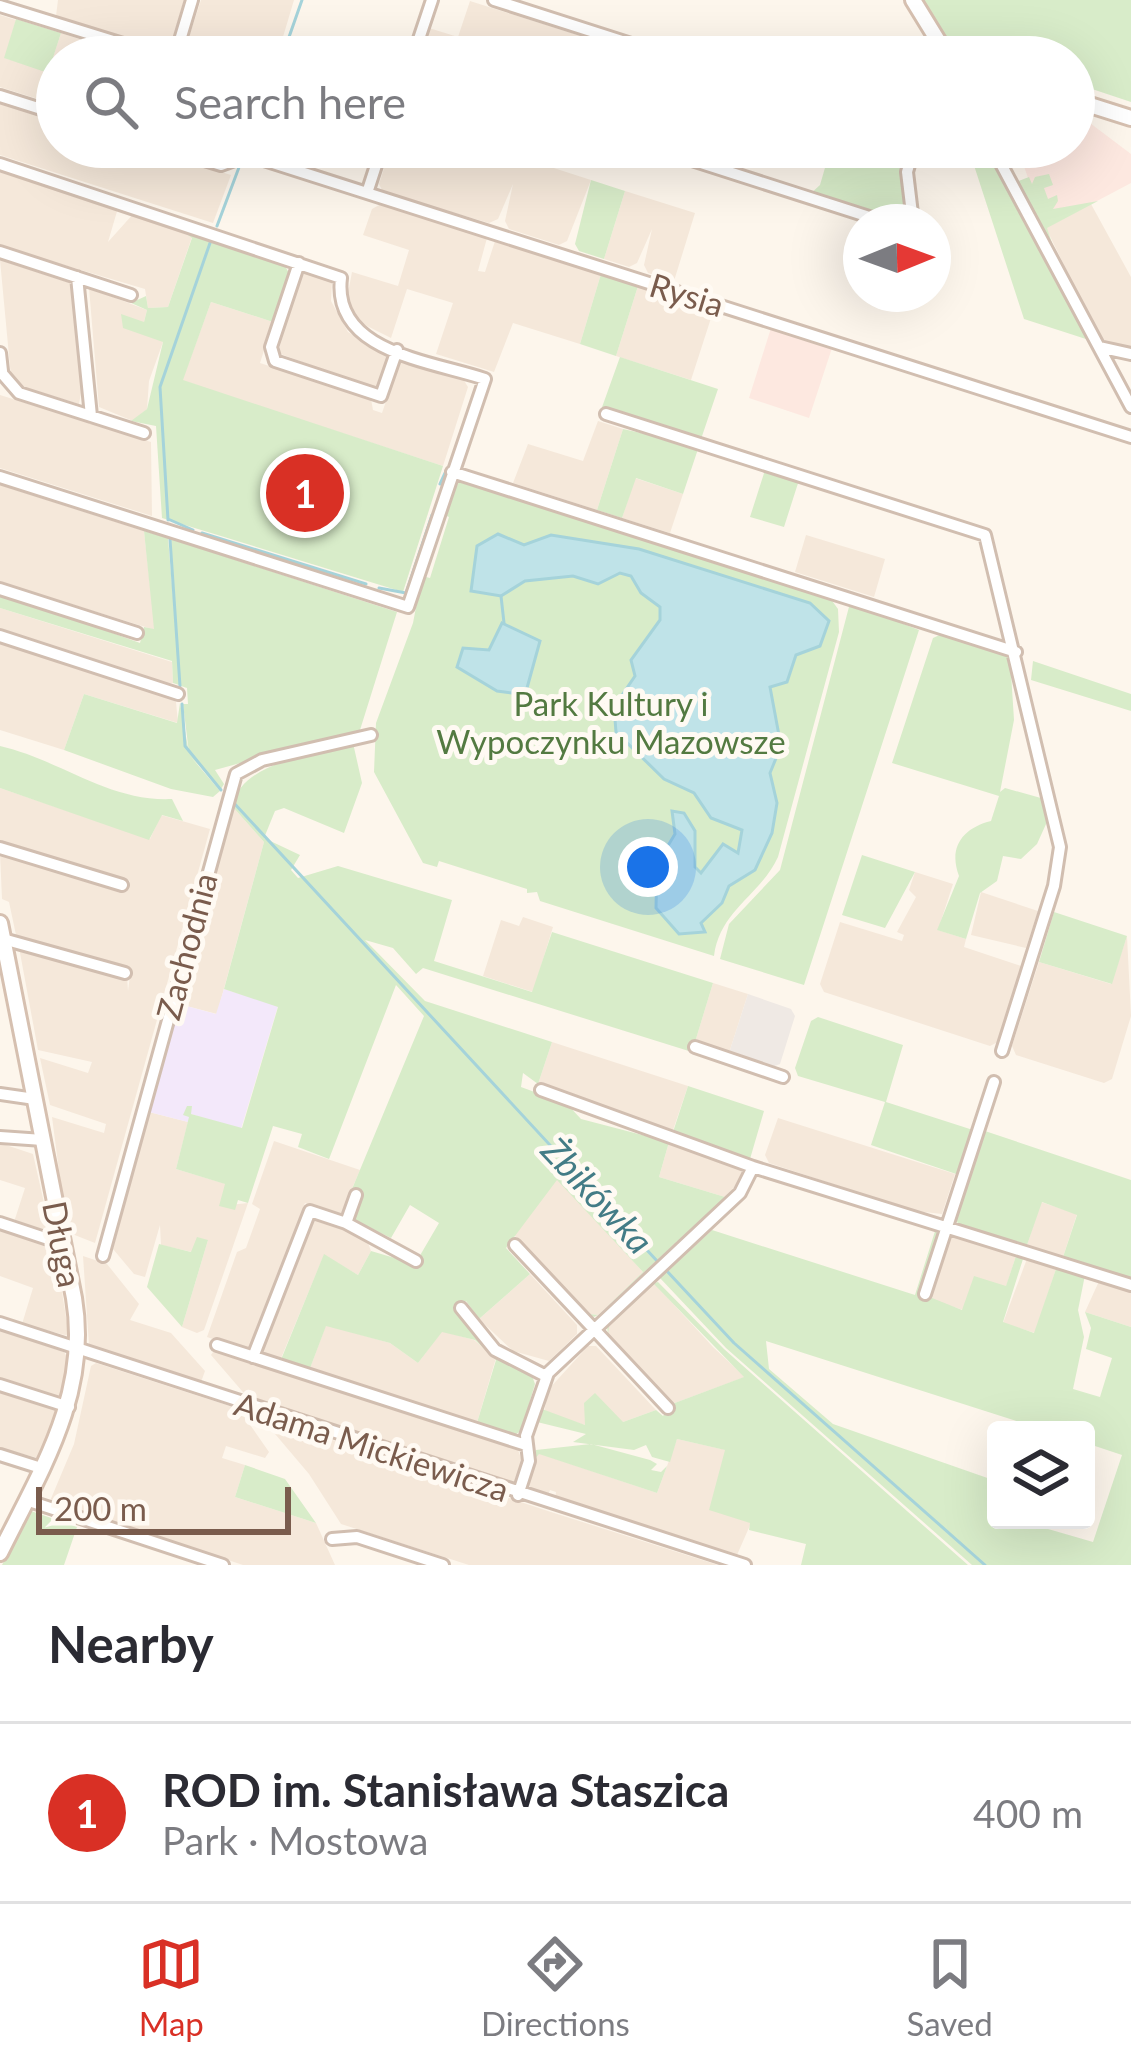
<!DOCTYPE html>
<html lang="en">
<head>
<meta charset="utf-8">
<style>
	body { margin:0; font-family:Lato,sans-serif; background:#f2f2f3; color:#2b2b33 }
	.controls { position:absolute; right:36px; bottom:36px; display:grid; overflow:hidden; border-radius:12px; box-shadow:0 12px 48px #0002 }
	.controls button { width:108px; height:108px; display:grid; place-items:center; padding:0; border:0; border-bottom:3px solid #e1e1e2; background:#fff; color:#2b2b33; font:60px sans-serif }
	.compass { position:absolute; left:843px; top:204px; width:108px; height:108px; border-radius:50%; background:#fff; box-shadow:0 12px 48px #0002; rotate:89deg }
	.scale { position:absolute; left:36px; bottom:30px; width:255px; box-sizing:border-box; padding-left:12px; border:6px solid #7a5c4d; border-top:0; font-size:33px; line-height:42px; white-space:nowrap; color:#7a5c4d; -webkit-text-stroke:9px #fffaf3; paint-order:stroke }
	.you { position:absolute; left:648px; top:867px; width:42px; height:42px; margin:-30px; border:9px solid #fff; border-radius:50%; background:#1a73e8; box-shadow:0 0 0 18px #1a73e833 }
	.badge { display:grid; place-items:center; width:78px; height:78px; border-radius:50%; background:#d93025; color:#fff; font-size:39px; font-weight:700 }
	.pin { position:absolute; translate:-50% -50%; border:6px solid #fff; box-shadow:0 3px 12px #0006 }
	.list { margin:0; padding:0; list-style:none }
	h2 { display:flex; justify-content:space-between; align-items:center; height:156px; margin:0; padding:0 48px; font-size:51px }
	h2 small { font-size:39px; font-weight:400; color:#7c7c81 }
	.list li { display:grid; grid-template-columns:78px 1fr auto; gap:36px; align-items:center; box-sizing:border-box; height:180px; padding:0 48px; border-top:3px solid #e1e1e2 }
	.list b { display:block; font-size:45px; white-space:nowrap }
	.list p { margin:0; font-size:39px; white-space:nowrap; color:#7c7c81 }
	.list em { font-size:39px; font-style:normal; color:#7c7c81 }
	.icon { flex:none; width:66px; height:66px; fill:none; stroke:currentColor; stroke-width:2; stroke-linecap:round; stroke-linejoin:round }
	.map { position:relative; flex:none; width:1131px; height:1565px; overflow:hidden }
	.search { position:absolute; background:#fff; box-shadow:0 12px 48px #0002; left:36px; right:36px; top:36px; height:132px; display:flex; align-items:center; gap:30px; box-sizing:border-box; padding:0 42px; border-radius:66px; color:#7c7c81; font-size:45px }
	.sheet { height:336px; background:#fff }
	nav { display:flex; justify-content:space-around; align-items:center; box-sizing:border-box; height:168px; border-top:3px solid #e1e1e2; background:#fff; font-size:33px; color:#7c7c81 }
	nav a { display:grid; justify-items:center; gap:6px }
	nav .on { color:#d93025 }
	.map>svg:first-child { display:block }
</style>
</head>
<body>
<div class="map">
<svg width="1131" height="1565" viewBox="0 0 1131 1565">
	<rect width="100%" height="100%" fill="#fdf6ec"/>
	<path fill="#f5e8da" d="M 58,0 L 184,0 L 171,44 L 161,49 L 56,16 Z
		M 201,0 L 294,0 L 277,57 L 189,57 L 185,49 Z
		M 470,1 L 584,37 L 577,57 L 515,57 L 487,47 L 483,57 L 419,57 L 429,28 L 458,37 Z
		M 0,15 L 16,20 L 5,58 L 48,72 L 61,33 L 109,49 L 113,57 L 57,57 L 57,105 L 0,87 Z
		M 0,103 L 57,121 L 57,147 L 142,147 L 231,175 L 213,223 L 0,155 Z
		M 391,147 L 508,147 L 507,153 L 591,180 L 567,241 L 559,245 L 509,229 L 505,221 L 513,184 L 498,219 L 489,223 L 383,192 L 379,184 Z
		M 0,170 L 118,208 L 108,242 L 134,213 L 192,237 L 168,307 L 148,308 L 145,289 L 0,246 Z
		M 625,191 L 695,213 L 674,281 L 648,273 L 644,265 L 652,229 L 637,263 L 629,267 L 604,259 Z
		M 381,204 L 487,238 L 478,271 L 485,272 L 495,241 L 601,274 L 580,344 L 513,323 L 494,372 L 436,354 L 453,303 L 407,289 L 391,338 L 359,322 L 347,298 L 352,272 L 398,286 L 409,250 L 363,235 L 372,209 Z
		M 1091,204 L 1131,277 L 1131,347 L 1126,350 L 1101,341 L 1046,228 Z
		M 0,260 L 70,283 L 82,387 L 79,404 L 17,385 L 11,377 Z
		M 306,273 L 332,281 L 331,301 L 348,332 L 384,353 L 388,360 L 379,386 L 373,388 L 278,353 L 299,277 Z
		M 638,286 L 706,308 L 712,315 L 691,380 L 616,356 Z
		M 89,288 L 147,310 L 144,322 L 163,342 L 149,381 L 147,409 L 133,421 L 99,407 Z
		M 211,302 L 273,322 L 260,363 L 371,399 L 373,410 L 382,413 L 399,363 L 406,360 L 463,379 L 468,387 L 443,466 L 182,381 Z
		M 0,395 L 151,442 L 152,516 L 0,468 Z
		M 598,421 L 623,429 L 597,510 L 513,483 L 528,444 L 583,461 Z
		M 635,478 L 683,494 L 670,533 L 622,518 Z
		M 0,485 L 144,531 L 155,630 L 0,582 Z
		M 806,535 L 885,559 L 874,597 L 795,572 Z
		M 0,608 L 172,662 L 173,683 L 156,683 L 0,631 Z
		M 0,641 L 154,691 L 176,702 L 178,723 L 84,694 L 64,750 L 0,730 Z
		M 0,788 L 150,839 L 161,815 L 210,829 L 95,1243 L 67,1232 L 52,1117 L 104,1133 L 106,1124 L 50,1105 L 40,1058 L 88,1073 L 92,1062 L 38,1050 L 18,942 L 127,976 L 128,991 L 131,968 L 16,935 L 9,902 L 2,899 L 0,853 L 123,890 L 129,890 L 130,881 L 0,843 Z
		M 232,806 L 264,842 L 217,1014 L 179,1004 Z
		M 915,872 L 953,884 L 938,930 L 966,939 L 964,947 L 1021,966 L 998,1042 L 990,1046 L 824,992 L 820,984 L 840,922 L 902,941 L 904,935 L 897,932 L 916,897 L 909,890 Z
		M 981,892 L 1038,911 L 1026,948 L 971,935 Z
		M 523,917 L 553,927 L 533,992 L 483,976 L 501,920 L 519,926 Z
		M 1127,936 L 1131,1016 L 1112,1079 L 1104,1083 L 1016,1055 L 1012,1046 L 1039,962 L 1111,984 Z
		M 713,983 L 748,994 L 729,1053 L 695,1042 Z
		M 552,1042 L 688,1086 L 673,1130 L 538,1084 Z
		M 149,1112 L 188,1122 L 176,1169 L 226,1184 L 220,1206 L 248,1203 L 204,1330 L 197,1333 L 182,1327 L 208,1240 L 192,1252 L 161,1245 L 160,1225 L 145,1277 L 134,1274 L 113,1249 Z
		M 778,1118 L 955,1174 L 942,1214 L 915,1211 L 769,1163 L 765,1155 Z
		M 274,1141 L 360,1170 L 341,1214 L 305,1203 L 250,1352 L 207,1337 L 237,1252 L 246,1248 L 260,1209 L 252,1204 Z
		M 669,1142 L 739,1164 L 743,1172 L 738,1183 L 725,1197 L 659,1177 Z
		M 0,1143 L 33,1154 L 51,1234 L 14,1222 L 25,1188 L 0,1180 Z
		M 557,1179 L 643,1272 L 598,1315 L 589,1314 L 514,1235 Z
		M 1041,1202 L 1077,1214 L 1063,1257 L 1027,1245 Z
		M 312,1220 L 341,1226 L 368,1243 L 371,1251 L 358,1275 L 324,1255 L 279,1363 L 259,1352 Z
		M 0,1231 L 55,1248 L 69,1336 L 22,1324 L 33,1288 L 0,1276 Z
		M 959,1234 L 1016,1256 L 1006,1287 L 963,1310 L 930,1299 L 951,1237 Z
		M 83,1256 L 107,1264 L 139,1304 L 130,1320 L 171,1333 L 205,1371 L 201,1382 L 89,1345 Z
		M 1028,1256 L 1057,1266 L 1035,1333 L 1003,1323 Z
		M 530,1274 L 577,1325 L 577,1334 L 549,1361 L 513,1351 L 479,1319 Z
		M 1100,1279 L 1131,1289 L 1131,1327 L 1085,1312 Z
		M 654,1283 L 713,1347 L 745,1377 L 672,1404 L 608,1335 L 608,1326 Z
		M 326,1325 L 390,1343 L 418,1363 L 442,1331 L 474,1340 L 496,1358 L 476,1426 L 461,1422 L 459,1415 L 448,1418 L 309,1371 Z
		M 0,1330 L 64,1352 L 69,1360 L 61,1398 L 0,1379 Z
		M 588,1346 L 596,1346 L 656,1410 L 623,1422 L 585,1425 L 544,1413 L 548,1390 Z
		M 216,1348 L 517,1447 L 522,1461 L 514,1482 L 248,1398 L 211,1355 Z
		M 96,1363 L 239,1409 L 269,1452 L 265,1458 L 226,1446 L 222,1458 L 245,1465 L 235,1497 L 316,1523 L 335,1565 L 243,1565 L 50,1501 L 74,1444 L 91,1366 Z
		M 0,1391 L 55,1410 L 59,1416 L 38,1458 L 0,1448 Z
		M 272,1420 L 551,1512 L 718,1565 L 469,1565 L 341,1524 L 309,1474 L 270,1428 Z
		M 677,1439 L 726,1450 L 751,1523 L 737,1555 L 555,1499 L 556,1492 L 550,1490 L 548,1496 L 532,1491 L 528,1483 L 538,1453 L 657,1493 Z"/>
	<path fill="#fde8e0" d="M 1074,111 L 1131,154 L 1131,183 L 1046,228 L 1017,147 L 1074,147 Z
		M 771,328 L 832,348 L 809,418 L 749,398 Z"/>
	<path fill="#efe9e4" d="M 748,994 L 791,1009 L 795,1016 L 780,1064 L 772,1067 L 729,1053 Z"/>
	<path fill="#f3e8fa" d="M 224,989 L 278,1006 L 241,1129 L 191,1114 L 188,1122 L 149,1112 L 179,1004 L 216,1014 Z"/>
	<path fill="#d8ecc9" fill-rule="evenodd" d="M 922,0 L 1131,0 L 1131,102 L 1074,83 L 1074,57 L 971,57 L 951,49 Z
		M 16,19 L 61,33 L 48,73 L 4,58 Z
		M 831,147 L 853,147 L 898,161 L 903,147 L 911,147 L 909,221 L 893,222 L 809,195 L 820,185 Z
		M 968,147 L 985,147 L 1089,340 L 1024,319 Z
		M 1049,174 L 1053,185 L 1044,188 L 1048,199 L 1057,195 L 1058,201 L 1053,209 L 1098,201 L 1047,228 L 1054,249 L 1016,182 L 1029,177 L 1032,184 L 1035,177 Z
		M 591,180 L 625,191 L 604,259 L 579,251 L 575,244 Z
		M 177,227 L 285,266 L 289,273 L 273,322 L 211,302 L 183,380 L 443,466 L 403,592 L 162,518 L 156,426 L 131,421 L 147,409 L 163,342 L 123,328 L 121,314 L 144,322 L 147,310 L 120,298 L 133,302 L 146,296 L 148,308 L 168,307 L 192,238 Z
		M 601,274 L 638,286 L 616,356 L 580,344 Z
		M 620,357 L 718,389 L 700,442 L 601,410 Z
		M 623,429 L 699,446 L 683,494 L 636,478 L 622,518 L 597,510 Z
		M 766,467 L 800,477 L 784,527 L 750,517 Z
		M 459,482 L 830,598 L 838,609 L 839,632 L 778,857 C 760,896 720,910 714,956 L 540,901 L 537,892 L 527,893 L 527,889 L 439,861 L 437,867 L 423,863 L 374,772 L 376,723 L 413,623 L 422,576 L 430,578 L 449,517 L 442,514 Z
		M 144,531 L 168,538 L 178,656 L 171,539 L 397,612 L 360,730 L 215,770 L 224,784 L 221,789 L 191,757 L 220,791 L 213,797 L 171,789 L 64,750 L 84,694 L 177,723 L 180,703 L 189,753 L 183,704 L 188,704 L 187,688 L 181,686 L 179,664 L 179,685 L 173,683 L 172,661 L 0,608 L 0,592 L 140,643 L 144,627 L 154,629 Z
		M 850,603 L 919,630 L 804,985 L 720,959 L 729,924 L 780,870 Z
		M 944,633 L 1010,657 L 1014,720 L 1000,792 L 1005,788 L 1048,800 L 1051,813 L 1037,844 L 1021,859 L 1003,856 L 997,881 L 980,893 L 966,939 L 937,930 L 959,876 C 948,847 963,828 991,821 L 999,796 L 892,763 L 933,638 Z
		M 1033,661 L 1131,694 L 1131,711 L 1031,680 Z
		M 353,743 L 362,783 L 344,833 L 284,808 L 275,811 L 264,838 L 300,855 L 291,870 L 298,878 L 338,866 L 452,900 L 434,961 L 532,992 L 552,932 L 713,983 L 692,1052 L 423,968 L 416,974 L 393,948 L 365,940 L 425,1001 L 552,1042 L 538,1084 L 523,1073 L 521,1087 L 567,1104 L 581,1119 L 669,1142 L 659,1177 L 725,1197 L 598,1315 L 594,1317 L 589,1314 L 598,1315 L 643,1272 L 557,1180 L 506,1248 L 530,1274 L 479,1319 L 466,1301 L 459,1309 L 485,1346 L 531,1373 L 535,1384 L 521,1431 L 511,1437 L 476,1426 L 496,1360 L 475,1340 L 442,1332 L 418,1363 L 390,1343 L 326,1326 L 309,1371 L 280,1362 L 324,1254 L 358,1275 L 371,1251 L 415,1264 L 439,1223 L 410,1205 L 391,1238 L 352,1219 L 360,1194 L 352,1189 L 424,1016 L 396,985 L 329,1159 L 298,1147 L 302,1134 L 273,1126 L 248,1203 L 238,1200 L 235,1210 L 219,1206 L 225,1184 L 176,1169 L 189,1117 L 183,1115 L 187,1106 L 192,1106 L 191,1114 L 242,1128 L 278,1007 L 224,989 L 264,842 L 232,806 C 242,761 316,754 353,743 Z
		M 0,746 C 61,760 108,802 172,799 L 183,821 L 162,815 L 149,840 L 0,788 Z
		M 862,855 L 915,872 L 885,928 L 842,915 Z
		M 1054,912 L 1127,936 L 1112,984 L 1039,962 Z
		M 818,1017 L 903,1045 L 886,1102 L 973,1130 L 959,1175 L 871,1145 L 885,1102 L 798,1076 L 795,1068 L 811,1021 Z
		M 688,1086 L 764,1111 L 750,1159 L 672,1135 Z
		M 982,1130 L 1131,1180 L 1131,1279 L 1063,1257 L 1077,1215 L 1042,1202 L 1027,1245 L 958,1224 L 954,1213 Z
		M 936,1228 L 943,1230 L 922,1294 L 962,1310 L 974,1276 L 1006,1286 L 1016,1256 L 1023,1259 L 1003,1322 L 1034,1333 L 1057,1266 L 1085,1275 L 1078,1310 L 1084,1337 L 1073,1389 L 1100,1397 L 1112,1358 L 1086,1349 L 1091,1328 L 1085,1312 L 1131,1327 L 1131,1565 L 972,1565 L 726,1348 L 660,1278 L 712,1230 L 915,1295 ZM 766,1341 L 1045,1430 L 1086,1430 L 1086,1443 L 1122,1455 L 1093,1542 L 1017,1520 L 996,1520 L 996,1481 L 833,1424 L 769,1369 Z
		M 197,1237 L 208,1240 L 182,1327 L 147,1287 L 159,1244 L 191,1252 Z
		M 658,1282 L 724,1349 L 968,1565 L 801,1565 L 806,1544 L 749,1530 L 750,1523 L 709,1510 L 725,1450 L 677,1439 L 670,1462 L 652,1457 L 646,1445 L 634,1450 L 573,1442 L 586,1434 L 537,1422 L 542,1409 L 585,1425 L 584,1403 L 595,1393 L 623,1422 L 656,1410 L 663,1416 L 672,1404 L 744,1377 L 654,1284 L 609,1326 L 608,1335 L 607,1326 L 654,1283 Z
		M 591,1444 L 650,1460 L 657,1464 L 651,1470 L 661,1472 L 667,1466 L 657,1493 L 539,1454 L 533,1461 L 536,1450 Z
		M 245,1465 L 285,1479 L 316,1523 L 235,1497 Z
		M 31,1511 L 77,1527 L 64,1565 L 2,1565 Z"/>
	<path fill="#bfe3e8" stroke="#a5d3da" stroke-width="3" d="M 498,534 L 524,545 L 551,535 L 639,549 L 810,603 L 829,621 L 820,646 L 796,655 L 787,682 L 770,687 L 781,746 L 770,773 L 777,803 L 772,833 L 755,870 L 729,886 L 722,903 L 701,923 L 705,932 L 679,934 L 656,908 L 657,864 L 675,834 L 672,811 L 684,813 L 695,831 L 695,867 L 701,873 L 723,844 L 738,853 L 742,830 L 711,818 L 694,793 L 664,779 L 616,732 L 614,707 L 635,676 L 631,660 L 660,620 L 660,607 L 641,593 L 631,576 L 620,573 L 598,584 L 573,576 L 525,581 L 501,596 L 471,591 L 477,546 Z
		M 502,623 L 540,641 L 527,688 L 519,694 L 497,691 L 457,667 L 463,648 L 489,650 Z"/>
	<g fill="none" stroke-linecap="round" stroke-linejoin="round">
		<path stroke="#a5d3da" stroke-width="3" d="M 282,57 L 302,0
			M 247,149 L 247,147
			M 217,226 L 241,162
			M 440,484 L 446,471
			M 168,519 L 193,530
			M 168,520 L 160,387 L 210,243
			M 202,533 L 366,584
			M 170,539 L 180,686
			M 379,588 L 406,593 L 432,515
			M 501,596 L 504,623
			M 182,704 L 185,746 L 221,790
			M 233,802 L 658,1262
			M 665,1269 L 734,1343 L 985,1565"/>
		<g stroke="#d1beb0" stroke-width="16">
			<path id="street" d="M 494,0 L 672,57
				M 0,6 L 165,57
				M 175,57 L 192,0
				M 413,57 L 432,0
				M 0,96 L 57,114
				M 162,147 L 221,165 L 248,155 L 1131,437
				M 651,147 L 885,222
				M 992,147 L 1131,407
				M 0,164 L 341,278 C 332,352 431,361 485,379 L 408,607 L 0,477
				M 367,193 L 382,147
				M 913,222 L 907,172 L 914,147
				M 0,252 L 131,295
				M 299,263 L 271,347 L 275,361 L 381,396 L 397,350
				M 77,277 L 91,416
				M 1099,347 L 1131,354
				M 0,353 L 2,371
				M 0,371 L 19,393 L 144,433
				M 606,414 L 985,535 L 1060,847 L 1054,886 L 1002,1051
				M 452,472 L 1016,652
				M 0,589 L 137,633
				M 0,636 L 178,694
				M 0,848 L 122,885
				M 3,939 L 125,973
				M 695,1047 L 783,1077
				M 541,1090 L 753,1167 L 1131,1285
				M 0,1094 L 35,1099
				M 0,1137 L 43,1140
				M 356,1195 L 346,1223 L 416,1261
				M 0,1223 L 63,1244
				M 515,1245 L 668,1408
				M 103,1256 L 236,774 L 262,760 L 371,735
				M 925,1294 L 994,1082
				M 461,1308 L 495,1350 L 546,1376
				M 0,1323 L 745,1565
				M 217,1345 L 526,1445
				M 253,1357 L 310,1211 L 346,1223
				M 0,1385 L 69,1407
				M 0,1455 L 41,1468
				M 518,1495 L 529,1461 L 526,1436 L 548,1373 L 740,1193 L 753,1167
				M 26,1500 L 223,1565
				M 332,1539 L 357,1537 L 443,1565"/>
		</g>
		<g stroke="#d6c0b0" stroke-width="20">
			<path id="secondary" d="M 913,0 L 948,57
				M 1074,100 L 1131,118
				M 0,923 L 74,1298 C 90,1394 41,1470 0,1553"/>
		</g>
		<use href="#street" stroke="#fff" stroke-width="10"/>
		<use href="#secondary" stroke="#fff" stroke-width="14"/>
	</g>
	<g text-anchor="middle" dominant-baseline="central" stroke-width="10" stroke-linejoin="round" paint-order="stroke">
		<g font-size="33" fill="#7a5c4d" stroke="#fffaf3">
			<text transform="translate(687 294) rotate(17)">Rysia</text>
			<text transform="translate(186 946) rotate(-75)">Zachodnia</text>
			<text transform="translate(63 1244) rotate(79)">Długa</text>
			<text transform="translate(372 1446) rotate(18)">Adama Mickiewicza</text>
		</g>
		<g font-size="33" fill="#537a41" stroke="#fffaf3">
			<text x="611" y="703">Park Kultury i<tspan x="611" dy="38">Wypoczynku Mazowsze</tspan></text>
		</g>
		<g font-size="36" font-style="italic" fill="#437c86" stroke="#fffaf3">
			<text transform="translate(598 1195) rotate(47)">Żbikówka</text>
		</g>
	</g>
</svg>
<div class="controls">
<button><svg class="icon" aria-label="layers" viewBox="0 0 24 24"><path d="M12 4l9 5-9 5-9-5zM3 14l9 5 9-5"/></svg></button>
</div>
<svg class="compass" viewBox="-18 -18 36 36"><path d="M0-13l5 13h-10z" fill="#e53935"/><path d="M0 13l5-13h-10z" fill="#7c7c81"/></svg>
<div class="scale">200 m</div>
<div class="you"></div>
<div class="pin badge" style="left:305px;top:493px">1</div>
<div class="search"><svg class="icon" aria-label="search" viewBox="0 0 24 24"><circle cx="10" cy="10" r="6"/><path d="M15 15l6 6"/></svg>Search here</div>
</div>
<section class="sheet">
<h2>Nearby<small></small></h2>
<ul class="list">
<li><span class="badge">1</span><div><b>ROD im. Stanisława Staszica</b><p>Park · Mostowa</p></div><em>400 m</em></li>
</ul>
</section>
<nav>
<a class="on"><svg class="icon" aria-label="map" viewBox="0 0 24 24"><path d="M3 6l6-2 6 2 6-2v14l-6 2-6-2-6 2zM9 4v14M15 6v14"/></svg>Map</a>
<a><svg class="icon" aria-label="directions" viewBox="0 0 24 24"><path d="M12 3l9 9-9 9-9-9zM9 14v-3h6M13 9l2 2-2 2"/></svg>Directions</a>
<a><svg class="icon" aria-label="saved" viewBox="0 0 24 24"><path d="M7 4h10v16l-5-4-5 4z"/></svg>Saved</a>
</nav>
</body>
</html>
